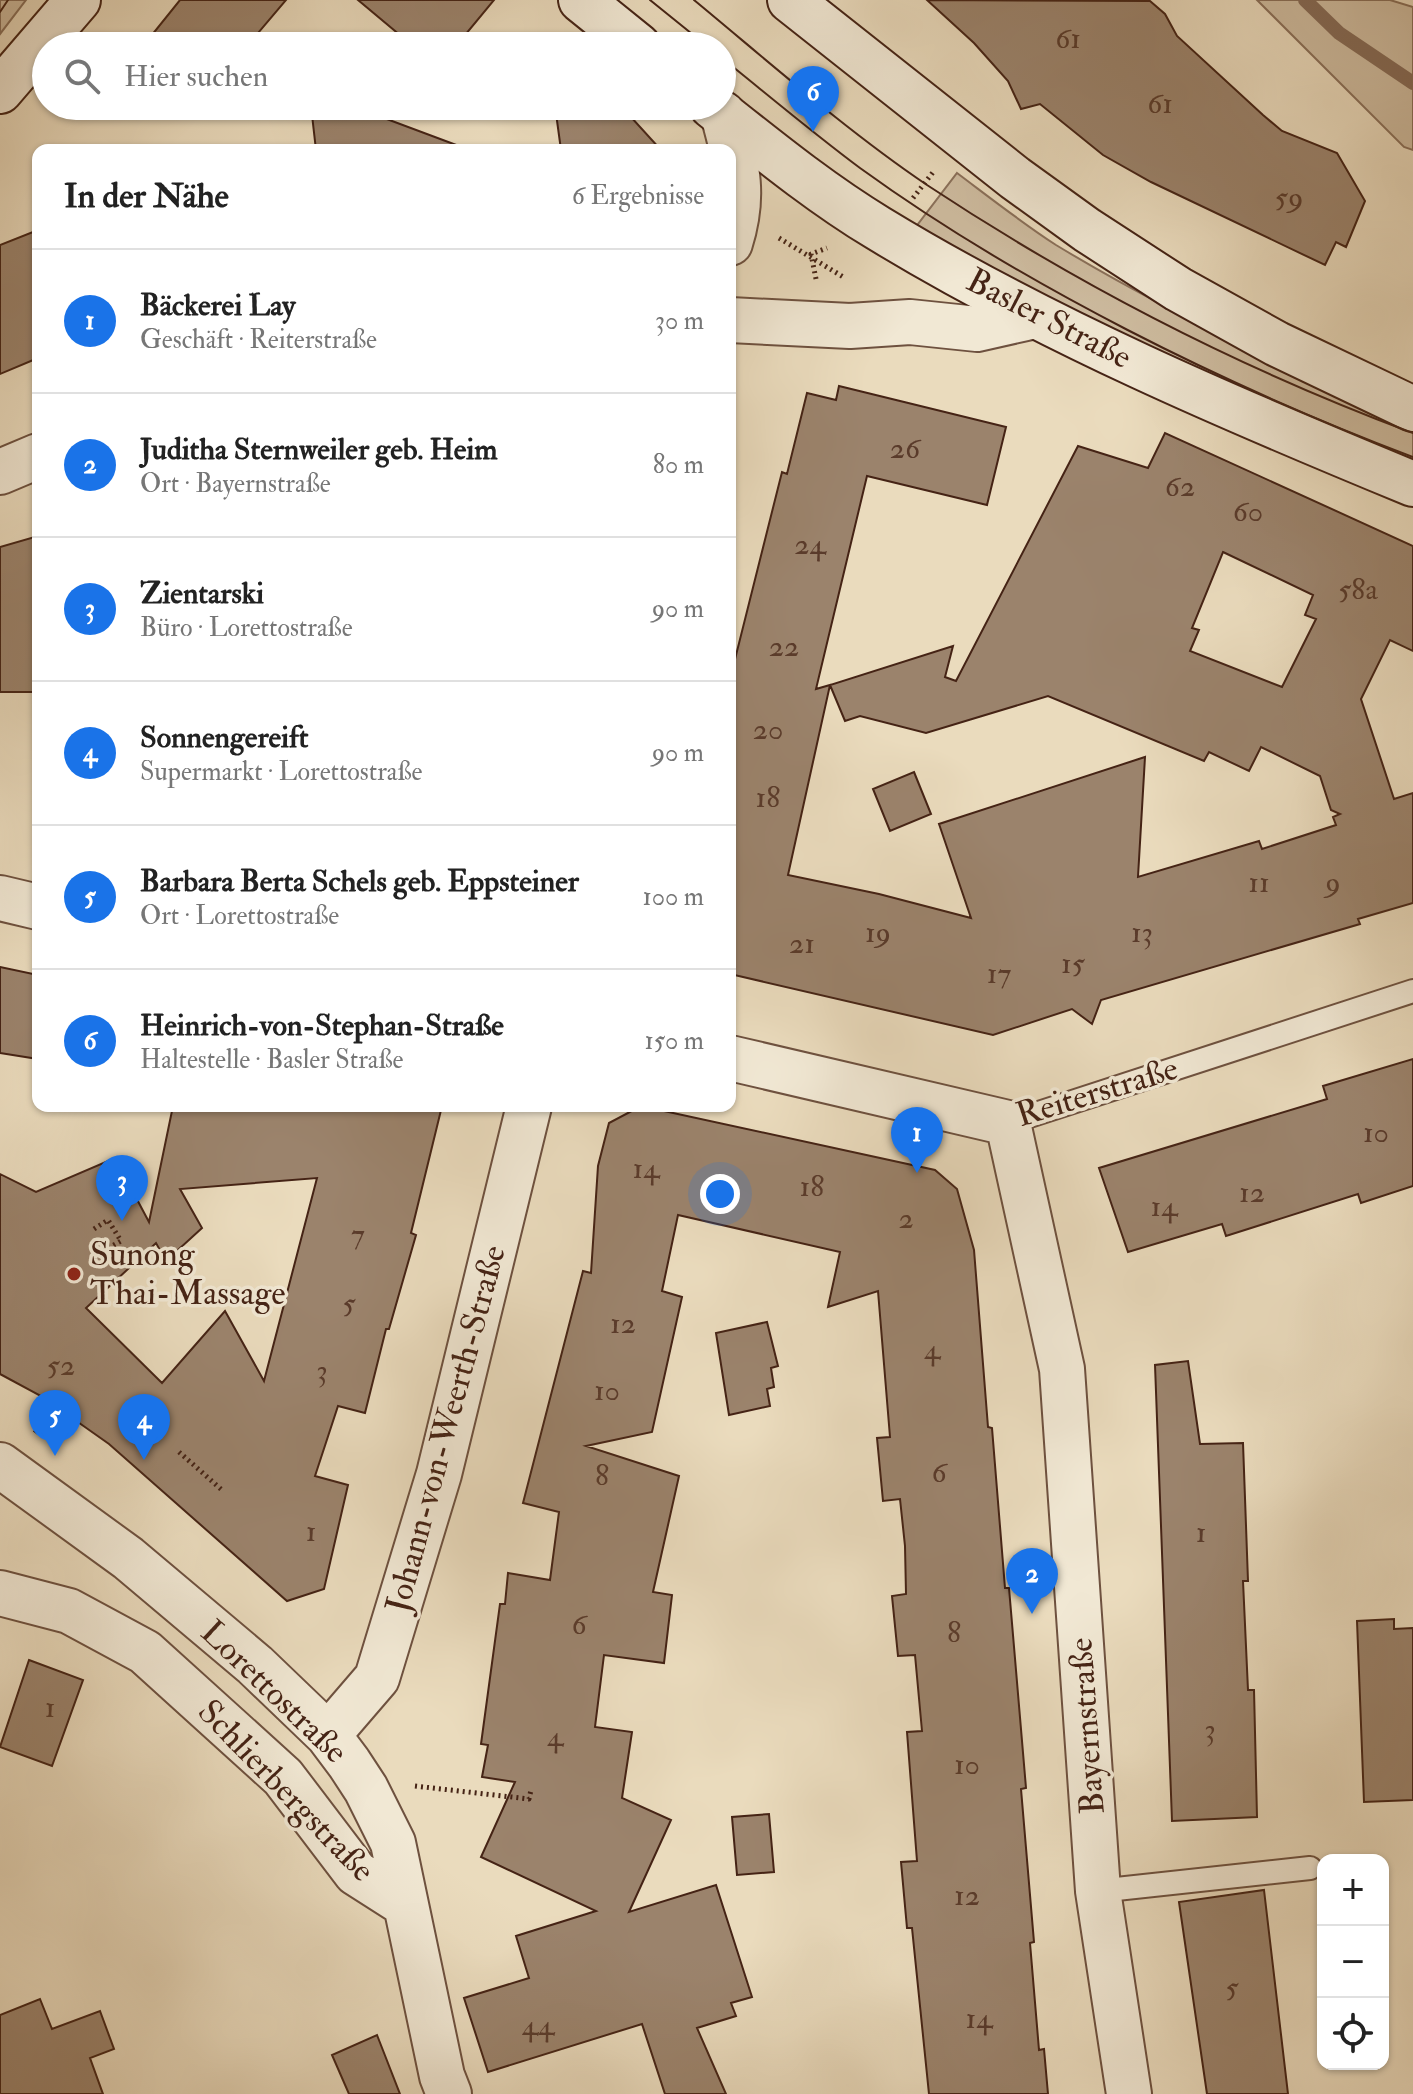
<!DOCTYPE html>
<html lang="de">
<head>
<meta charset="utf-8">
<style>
	body { margin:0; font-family:"IM FELL Double Pica",serif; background:#f6f6f6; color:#222 }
	.controls { position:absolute; right:24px; bottom:24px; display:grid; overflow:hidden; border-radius:16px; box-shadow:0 2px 6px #0004 }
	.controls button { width:72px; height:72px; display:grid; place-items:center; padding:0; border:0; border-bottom:2px solid #e0e0e0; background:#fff; color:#222; font:40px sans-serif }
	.you { position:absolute; left:720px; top:1194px; width:28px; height:28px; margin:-20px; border:6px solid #fff; border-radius:50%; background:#1a73e8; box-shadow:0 0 0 12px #1a73e833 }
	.badge { display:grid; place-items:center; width:52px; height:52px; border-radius:50%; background:#1a73e8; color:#fff; font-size:26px; font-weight:700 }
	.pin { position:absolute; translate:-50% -66px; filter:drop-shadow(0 2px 4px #0008) }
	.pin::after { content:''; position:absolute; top:42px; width:28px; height:24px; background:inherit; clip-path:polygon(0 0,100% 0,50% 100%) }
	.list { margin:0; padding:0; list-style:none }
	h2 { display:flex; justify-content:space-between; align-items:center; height:104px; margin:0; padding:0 32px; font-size:34px }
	h2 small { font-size:26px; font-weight:400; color:#767676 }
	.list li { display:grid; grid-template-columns:52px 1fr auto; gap:24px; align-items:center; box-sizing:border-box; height:144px; padding:0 32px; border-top:2px solid #e0e0e0 }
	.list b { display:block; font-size:30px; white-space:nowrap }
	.list p { margin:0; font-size:26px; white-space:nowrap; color:#767676 }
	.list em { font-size:26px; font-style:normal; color:#767676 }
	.icon { flex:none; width:44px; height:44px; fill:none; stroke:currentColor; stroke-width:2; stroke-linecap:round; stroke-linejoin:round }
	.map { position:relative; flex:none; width:1413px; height:2094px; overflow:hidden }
	.search { position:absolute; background:#fff; box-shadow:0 2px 6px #0004; left:32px; top:32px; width:704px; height:88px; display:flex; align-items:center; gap:20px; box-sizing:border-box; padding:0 28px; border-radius:44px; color:#767676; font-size:30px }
	.panel { position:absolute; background:#fff; box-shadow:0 2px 6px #0004; left:32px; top:144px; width:704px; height:968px; border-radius:16px }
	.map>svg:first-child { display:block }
</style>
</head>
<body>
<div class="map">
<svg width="1413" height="2094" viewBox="0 0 1413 2094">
	<rect width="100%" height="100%" fill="#eadbbd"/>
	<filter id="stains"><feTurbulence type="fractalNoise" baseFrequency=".0025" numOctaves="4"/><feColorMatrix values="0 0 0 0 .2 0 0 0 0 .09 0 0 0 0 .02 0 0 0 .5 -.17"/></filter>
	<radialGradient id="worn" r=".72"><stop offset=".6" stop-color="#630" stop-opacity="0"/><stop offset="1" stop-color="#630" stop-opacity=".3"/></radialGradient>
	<path fill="#cebca0" stroke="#8a705a" stroke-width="2" d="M 0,0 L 26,0 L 0,34 Z
		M 1257,0 L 1390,0 L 1413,7 L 1413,150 L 1404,147 Z
		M 957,173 C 989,197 1022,223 1056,245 C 1170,314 1290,370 1413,421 L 1413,468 L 1350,444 L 912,232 Z"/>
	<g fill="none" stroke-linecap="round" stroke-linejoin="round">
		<path stroke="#866c58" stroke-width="14" d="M 1305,0 L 1339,33 L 1413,83"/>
	</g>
	<path fill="#9b836c" stroke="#452315" stroke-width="2" fill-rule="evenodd" d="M 180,0 L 286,0 L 247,46 L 143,46 Z
		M 358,0 L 494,0 L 456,46 L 413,46 Z
		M 927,0 L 1150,1 L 1165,14 L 1177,36 L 1263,115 L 1282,131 L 1337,153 L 1365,201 L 1346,247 L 1336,242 L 1325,265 L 1151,182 L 1103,155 L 1040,104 L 1021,109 L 1008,81 L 974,43 Z
		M 311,106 L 352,106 L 459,146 L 459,150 L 316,150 Z
		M 555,106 L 621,106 L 661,150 L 561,150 Z
		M 38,230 L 38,358 L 0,374 L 0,245 Z
		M 839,386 L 1006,427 L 987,505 L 867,476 L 816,689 L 830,685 L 788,875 L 879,894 L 971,918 L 939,824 L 1145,757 L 1138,877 L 1259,841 L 1262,849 L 1336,825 L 1333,817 L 1340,814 L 1331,810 L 1320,776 L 1261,747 L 1249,771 L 1209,752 L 1204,761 L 1048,696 L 926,733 L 860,716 L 845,721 L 830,685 L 953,646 L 945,677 L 956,681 L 1078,446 L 1148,468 L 1165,433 L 1413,546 L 1413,651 L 1390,640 L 1361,699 L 1394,799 L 1413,793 L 1413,903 L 1358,919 L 1360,924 L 1101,1000 L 1092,1024 L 1072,1009 L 993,1035 L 730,974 L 730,679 L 782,472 L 787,474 L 807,393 L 836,400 ZM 1223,552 L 1313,595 L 1305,615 L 1316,619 L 1282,687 L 1190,651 L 1199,630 L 1192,628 Z
		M 38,536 L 38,692 L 0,692 L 0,547 Z
		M 914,772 L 931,814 L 890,831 L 873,789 Z
		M 0,967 L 38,975 L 38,1059 L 0,1053 Z
		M 1413,1059 L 1413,1186 L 1361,1203 L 1358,1194 L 1226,1236 L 1222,1224 L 1128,1252 L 1099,1168 L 1327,1099 L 1323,1086 Z
		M 173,1106 L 442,1106 L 411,1233 L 416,1235 L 389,1329 L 386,1329 L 365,1413 L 338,1406 L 315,1476 L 348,1485 L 324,1589 L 287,1601 L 109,1444 L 41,1396 L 0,1374 L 0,1174 L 36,1192 L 115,1158 L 149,1222 ZM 317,1178 L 264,1381 L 225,1311 L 162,1383 L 86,1308 L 156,1243 L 166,1261 L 202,1228 L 180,1189 Z
		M 641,1106 L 935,1170 L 957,1189 L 974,1250 L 988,1427 L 992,1428 L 1005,1588 L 1009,1588 L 1026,1788 L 1021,1789 L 1034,1942 L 1030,1943 L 1039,2050 L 1044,2049 L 1048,2094 L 929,2094 L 912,1928 L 907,1928 L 901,1862 L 917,1861 L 907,1732 L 922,1731 L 915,1655 L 898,1656 L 892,1596 L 906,1594 L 905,1546 L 900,1499 L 883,1501 L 877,1438 L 890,1437 L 878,1291 L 828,1307 L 840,1252 L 678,1215 L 662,1291 L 682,1297 L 652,1432 L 586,1446 L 679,1476 L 653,1592 L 672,1595 L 664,1663 L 604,1655 L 595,1727 L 632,1732 L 622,1798 L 671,1820 L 629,1912 L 716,1885 L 752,1997 L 731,2003 L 736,2016 L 697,2028 L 726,2094 L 665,2094 L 642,2024 L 488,2072 L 464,1998 L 529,1978 L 516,1936 L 596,1911 L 481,1857 L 515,1782 L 482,1777 L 488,1745 L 481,1744 L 500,1604 L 505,1604 L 508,1573 L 550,1580 L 559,1512 L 523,1503 L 583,1271 L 591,1273 L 598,1166 L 609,1123 Z
		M 767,1322 L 778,1366 L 771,1368 L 774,1387 L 767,1389 L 770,1406 L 729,1415 L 716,1333 Z
		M 1188,1361 L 1200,1444 L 1243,1443 L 1248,1581 L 1243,1581 L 1248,1690 L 1254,1690 L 1257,1817 L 1172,1821 L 1155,1365 Z
		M 1394,1619 L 1394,1629 L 1413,1628 L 1413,1800 L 1364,1802 L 1357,1621 Z
		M 29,1660 L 83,1680 L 52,1766 L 0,1747 Z
		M 769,1814 L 774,1872 L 737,1875 L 732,1817 Z
		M 1264,1890 L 1288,2094 L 1207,2094 L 1179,1902 Z
		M 40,1999 L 52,2029 L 100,2011 L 114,2049 L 90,2058 L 103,2094 L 0,2094 L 0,2015 Z
		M 377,2035 L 400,2094 L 349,2094 L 332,2055 Z"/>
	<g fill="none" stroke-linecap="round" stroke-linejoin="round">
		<g stroke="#6e513f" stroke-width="26">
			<path id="service" d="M 1008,1123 L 1413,991
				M 1098,1891 L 1310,1868"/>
		</g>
		<g stroke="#6e513f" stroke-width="48">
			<path id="minor" d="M 723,114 C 736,163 746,193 730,243
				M 730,320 L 850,326 L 910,322 L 977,329 L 1035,316
				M 0,472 L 38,456
				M 0,898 L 38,907
				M 730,1058 L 1008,1123 L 1062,1369 L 1098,1891 L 1129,2094
				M 0,1465 L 128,1558 L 255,1665 L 328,1735 L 349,1763 L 366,1789 L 393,1843 L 442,2076 L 449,2094
				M 0,1593 L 69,1611 L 145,1652 L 283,1777 L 356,1873 L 403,1903
				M 328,1735 L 377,1678 L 439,1474 L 529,1106"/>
		</g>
		<g stroke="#452315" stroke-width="48">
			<path id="secondary" d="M 581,0 L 638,46
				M 790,0 L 1015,178 L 1087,230 L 1178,289 L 1277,344 L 1413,409
				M 0,91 L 78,0
				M 712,106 C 765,148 820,193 878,228 C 1047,331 1231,409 1413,484"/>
		</g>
		<path stroke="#452315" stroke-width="5" stroke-dasharray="2 4" stroke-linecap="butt" d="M 913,198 L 934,171
			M 779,238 L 845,278
			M 816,279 L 811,254 L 827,248
			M 94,1229 L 108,1220 L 121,1241 L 105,1250 L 99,1238
			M 35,1433 L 55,1405
			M 51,1444 L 70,1415
			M 179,1452 L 222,1490
			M 415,1786 L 529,1799 L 531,1790"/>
		<use href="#service" stroke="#f1e8d4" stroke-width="22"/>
		<use href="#minor" stroke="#f1e8d4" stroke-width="44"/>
		<use href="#secondary" stroke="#f1e8d4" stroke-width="44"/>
		<path stroke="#452315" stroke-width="2" d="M 650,0 L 707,46
			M 694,0 C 769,62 847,131 927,185 C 1078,285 1244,370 1413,433
			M 0,12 L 8,0
			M 722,58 C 768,95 813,133 860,168 C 1020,284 1228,387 1413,457"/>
	</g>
	<circle fill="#8f2418" stroke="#f1e8d4" stroke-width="3" cx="74" cy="1274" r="8"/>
	<g text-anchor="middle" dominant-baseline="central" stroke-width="7" stroke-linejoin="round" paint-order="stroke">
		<g font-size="30" fill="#5a3b2b">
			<text x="1068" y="38">61</text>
			<text x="1160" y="103">61</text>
			<text x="1289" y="197">59</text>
			<text x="905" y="448">26</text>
			<text x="1180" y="486">62</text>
			<text x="1248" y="511">60</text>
			<text x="810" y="544">24</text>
			<text x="1358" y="589">58a</text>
			<text x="784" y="646">22</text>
			<text x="768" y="729">20</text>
			<text x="768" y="797">18</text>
			<text x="1259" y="882">11</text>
			<text x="1333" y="882">9</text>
			<text x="878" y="932">19</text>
			<text x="1142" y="932">13</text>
			<text x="802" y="943">21</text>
			<text x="1073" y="963">15</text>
			<text x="999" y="973">17</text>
			<text x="1376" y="1132">10</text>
			<text x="646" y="1168">14</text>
			<text x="812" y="1186">18</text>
			<text x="1252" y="1192">12</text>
			<text x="1164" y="1206">14</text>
			<text x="906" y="1218">2</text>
			<text x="358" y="1234">7</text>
			<text x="349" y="1303">5</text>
			<text x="623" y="1323">12</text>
			<text x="932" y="1349">4</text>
			<text x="61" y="1365">52</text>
			<text x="322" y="1370">3</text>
			<text x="607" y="1390">10</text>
			<text x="939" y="1472">6</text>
			<text x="602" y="1475">8</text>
			<text x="311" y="1531">1</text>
			<text x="1201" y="1532">1</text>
			<text x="579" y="1624">6</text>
			<text x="954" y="1632">8</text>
			<text x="50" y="1707">1</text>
			<text x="1210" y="1729">3</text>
			<text x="555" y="1736">4</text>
			<text x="967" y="1764">10</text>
			<text x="967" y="1895">12</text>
			<text x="1232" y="1987">5</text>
			<text x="979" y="2018">14</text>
			<text x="538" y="2025">44</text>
		</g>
		<g font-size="34" fill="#452315" stroke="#f1e8d4">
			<text transform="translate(1049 319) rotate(27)">Basler Straße</text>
			<text transform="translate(1097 1092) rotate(-17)">Reiterstraße</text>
			<text transform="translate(446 1429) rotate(-75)">Johann-von-Weerth-Straße</text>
			<text transform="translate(274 1692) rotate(44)">Lorettostraße</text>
			<text transform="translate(1087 1726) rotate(-94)">Bayernstraße</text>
			<text transform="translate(286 1791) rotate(46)">Schlierbergstraße</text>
		</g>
		<g font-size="34" fill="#452315" stroke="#f1e8d4" text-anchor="start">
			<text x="90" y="1254">Sunong<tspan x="90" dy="39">Thai-Massage</tspan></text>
		</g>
	</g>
	<rect width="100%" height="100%" filter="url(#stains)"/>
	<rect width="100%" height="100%" fill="url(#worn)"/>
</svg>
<div class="controls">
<button>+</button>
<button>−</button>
<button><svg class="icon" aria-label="locate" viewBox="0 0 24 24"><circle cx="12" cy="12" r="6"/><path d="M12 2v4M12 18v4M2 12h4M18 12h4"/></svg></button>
</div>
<div class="you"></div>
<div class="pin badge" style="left:917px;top:1173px">1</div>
<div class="pin badge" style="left:1032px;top:1614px">2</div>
<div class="pin badge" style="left:122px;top:1221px">3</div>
<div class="pin badge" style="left:144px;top:1460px">4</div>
<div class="pin badge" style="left:55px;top:1456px">5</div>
<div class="pin badge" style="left:813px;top:132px">6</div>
<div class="search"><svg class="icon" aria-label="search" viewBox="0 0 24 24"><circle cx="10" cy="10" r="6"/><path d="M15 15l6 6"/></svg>Hier suchen</div>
<section class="panel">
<h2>In der Nähe<small>6 Ergebnisse</small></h2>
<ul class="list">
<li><span class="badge">1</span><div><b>Bäckerei Lay</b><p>Geschäft · Reiterstraße</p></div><em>30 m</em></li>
<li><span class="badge">2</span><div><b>Juditha Sternweiler geb. Heim</b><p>Ort · Bayernstraße</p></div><em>80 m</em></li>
<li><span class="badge">3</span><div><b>Zientarski</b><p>Büro · Lorettostraße</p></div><em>90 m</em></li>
<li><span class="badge">4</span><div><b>Sonnengereift</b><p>Supermarkt · Lorettostraße</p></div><em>90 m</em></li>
<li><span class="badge">5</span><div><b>Barbara Berta Schels geb. Eppsteiner</b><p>Ort · Lorettostraße</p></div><em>100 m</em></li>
<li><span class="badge">6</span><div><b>Heinrich-von-Stephan-Straße</b><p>Haltestelle · Basler Straße</p></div><em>150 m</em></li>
</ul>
</section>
</div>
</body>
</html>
